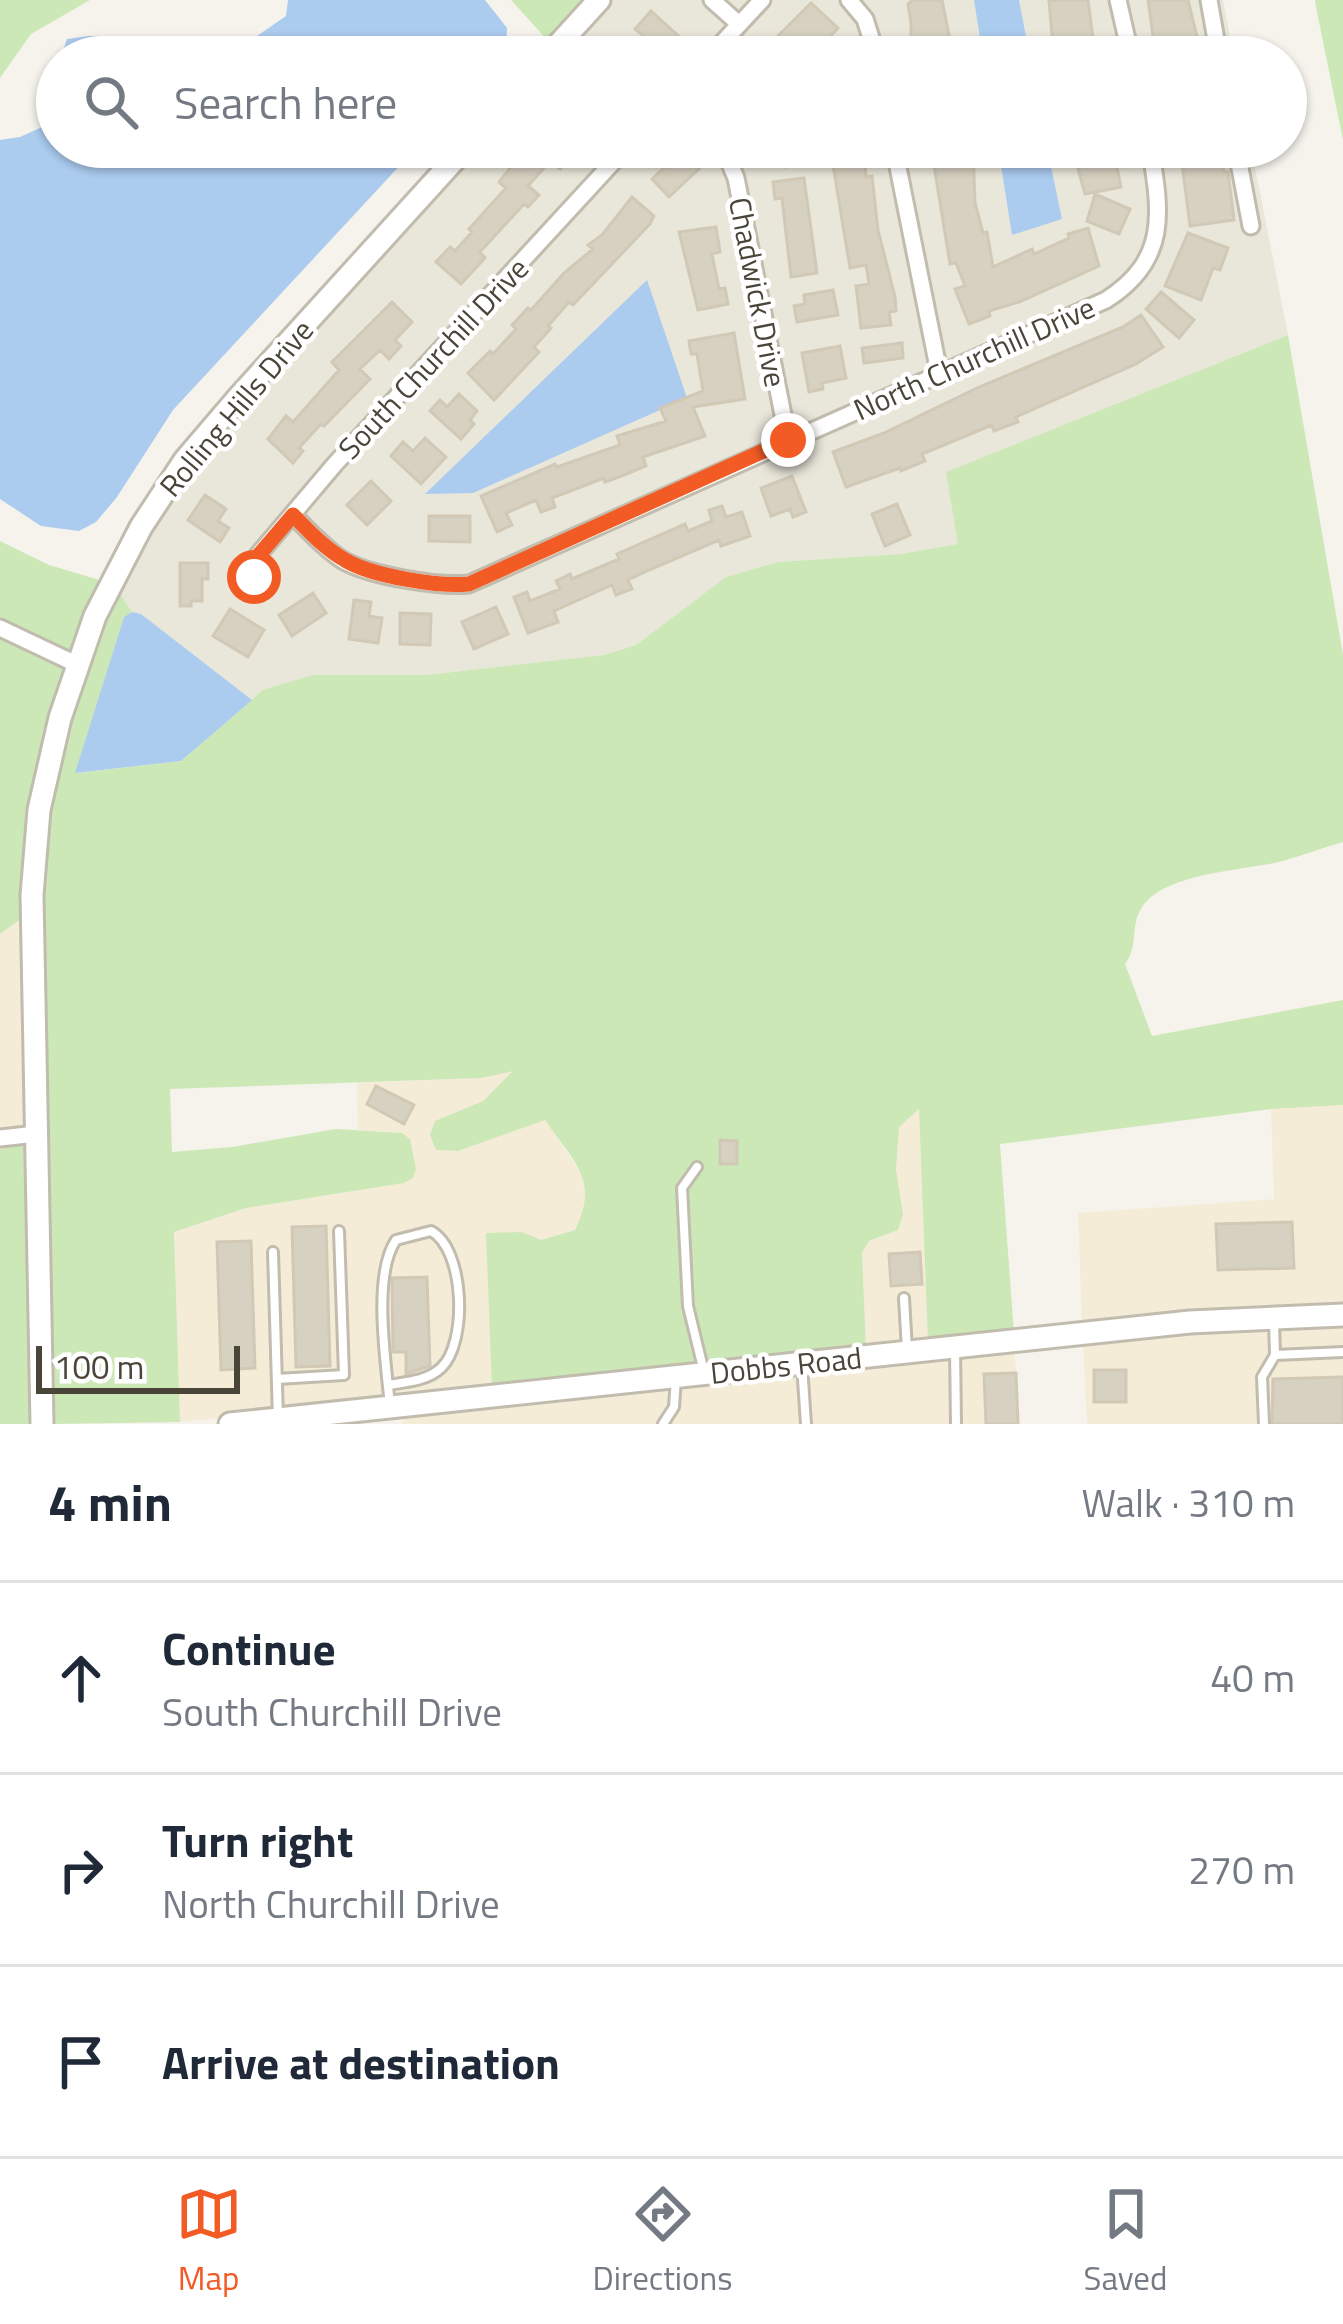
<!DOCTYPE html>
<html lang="en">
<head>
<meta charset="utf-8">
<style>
	body { margin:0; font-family:"Titillium Web",sans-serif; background:#f6f6f7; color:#1f2937 }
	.scale { position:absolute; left:36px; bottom:30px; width:204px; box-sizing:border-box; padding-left:12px; border:6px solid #4a4539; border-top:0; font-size:33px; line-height:42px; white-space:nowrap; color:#4a4539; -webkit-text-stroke:9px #fff; paint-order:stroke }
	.stop { position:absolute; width:36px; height:36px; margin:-27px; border:9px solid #f35b25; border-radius:50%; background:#fff }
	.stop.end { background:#f35b25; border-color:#fff; box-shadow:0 3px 12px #0008 }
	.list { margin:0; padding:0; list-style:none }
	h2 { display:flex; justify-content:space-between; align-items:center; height:156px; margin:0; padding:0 48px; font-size:51px }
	h2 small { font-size:39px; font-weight:400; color:#747a83 }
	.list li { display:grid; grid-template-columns:78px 1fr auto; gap:36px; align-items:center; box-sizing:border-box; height:192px; padding:0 48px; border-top:3px solid #e0e1e3 }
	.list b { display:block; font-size:45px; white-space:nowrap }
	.list p { margin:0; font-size:39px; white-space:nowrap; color:#747a83 }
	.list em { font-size:39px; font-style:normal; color:#747a83 }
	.icon { flex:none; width:66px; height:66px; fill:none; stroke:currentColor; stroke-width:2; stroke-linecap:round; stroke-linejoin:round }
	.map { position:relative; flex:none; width:1343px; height:1424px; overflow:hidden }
	.search { position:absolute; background:#fff; box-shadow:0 3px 9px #0004; left:36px; right:36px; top:36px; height:132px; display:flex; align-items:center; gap:30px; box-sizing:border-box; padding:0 42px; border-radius:66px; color:#747a83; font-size:45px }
	.sheet { height:732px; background:#fff }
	nav { display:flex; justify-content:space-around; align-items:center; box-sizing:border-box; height:168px; border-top:3px solid #e0e1e3; background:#fff; font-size:33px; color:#747a83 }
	nav a { display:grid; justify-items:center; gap:6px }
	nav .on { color:#f35b25 }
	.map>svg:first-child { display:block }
</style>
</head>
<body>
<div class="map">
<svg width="1343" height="1424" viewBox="0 0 1343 1424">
	<rect width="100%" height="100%" fill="#f5f3ec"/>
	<path fill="#e9e6da" d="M 609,0 L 974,0 L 983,57 L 557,57 Z
		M 1019,0 L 1223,0 L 1234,57 L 1030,57 Z
		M 476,147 L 998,147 L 1012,234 L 1062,218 L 1047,147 L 1251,147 L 1288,335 L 947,472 L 959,544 L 901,554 L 778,562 L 726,577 L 636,645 L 604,655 L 427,675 L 312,675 L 264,690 L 252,700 L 141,614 L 132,612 L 117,589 L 192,464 Z"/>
	<path fill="#f5ecd8" d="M 24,917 L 28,1144 L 0,1149 L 0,934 Z
		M 515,1070 L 483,1101 L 435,1121 L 458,1151 L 545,1120 L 582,1174 L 587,1204 L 575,1230 L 540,1240 L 522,1232 L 492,1389 L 180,1422 L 174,1232 L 246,1208 L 404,1183 L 402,1133 L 358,1130 L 357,1083 L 482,1078 Z
		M 1343,1105 L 1343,1308 L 1082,1326 L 1078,1213 L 1274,1199 L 1271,1109 Z
		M 920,1108 L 928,1342 L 866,1349 L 862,1253 L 869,1241 L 884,1236 L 903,1214 L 896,1169 L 899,1127 Z
		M 1343,1322 L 1343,1424 L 1087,1424 L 1083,1340 Z
		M 1014,1347 L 1020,1424 L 403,1424 L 402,1413 Z"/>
	<path fill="#cce8b6" d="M 0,0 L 90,0 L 31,34 L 0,78 Z
		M 511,0 L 589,0 L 550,43 Z
		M 1315,0 L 1343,0 L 1343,140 L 1317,12 Z
		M 1288,335 L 1343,655 L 1343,842 C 1322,848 1301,856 1279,862 C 1243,870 1170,873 1145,903 C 1128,923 1140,945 1125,964 L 1152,1036 L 1343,1000 L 1343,1105 L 1271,1109 L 1000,1144 L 1014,1333 L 928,1342 L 919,1109 L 899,1127 L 896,1169 L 903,1214 L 898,1230 L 869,1241 L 862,1253 L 866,1349 L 492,1389 L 486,1233 L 522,1232 L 541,1240 L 575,1230 C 600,1179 574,1163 545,1120 L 458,1151 L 436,1150 L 430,1135 L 435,1121 L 483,1101 L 513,1071 L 482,1078 L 170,1089 L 172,1152 L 232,1147 L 336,1129 L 402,1133 L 410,1139 L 416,1169 L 413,1178 L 404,1183 L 246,1208 L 174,1232 L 180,1422 L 51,1424 L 40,895 L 47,810 L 78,687 L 117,589 L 132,612 L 124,617 L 76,773 L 181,761 L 263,690 L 312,675 L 427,675 L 604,655 L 636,645 L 726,577 L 778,562 L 901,554 L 958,544 L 946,472 Z
		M 0,541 L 49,565 L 103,581 L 88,614 L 24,917 L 0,934 Z
		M 28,1144 L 34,1424 L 0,1424 L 0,1149 Z"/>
	<path fill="#abcbef" d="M 288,0 L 485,0 L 507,28 L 506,51 L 501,57 L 61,57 L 67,39 L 89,36 L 257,36 L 286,16 Z
		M 974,0 L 1019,0 L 1030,57 L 983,57 Z
		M 57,68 L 57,147 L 417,147 L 173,410 L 117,497 L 96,522 L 79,531 L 41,526 L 0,499 L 0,140 L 20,137 L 42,127 Z
		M 998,147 L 1047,147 L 1062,219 L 1012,235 Z
		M 647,280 L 687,398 L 473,493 L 425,494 Z
		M 132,612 L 141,614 L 252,700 L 181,761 L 75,773 L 124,617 Z"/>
	<path fill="#d7d1c1" stroke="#d1c9b5" stroke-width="3" d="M 913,0 L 942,0 L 951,45 L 944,46 L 947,57 L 909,57 L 907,41 L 911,40 L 911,23 L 908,4 Z
		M 1057,0 L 1088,0 L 1095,54 L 1054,57 L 1049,1 Z
		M 1148,0 L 1188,0 L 1202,57 L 1156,57 Z
		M 811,3 L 838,28 L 829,38 L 850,57 L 784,57 L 770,44 Z
		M 651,11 L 684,41 L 670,57 L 635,29 Z
		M 527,147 L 580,147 L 560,169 L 550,161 L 528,186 L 539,195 L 528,207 L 524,204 L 480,252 L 485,258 L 461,284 L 436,262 L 450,247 L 455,251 L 472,232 L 469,229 L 506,188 L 499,182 Z
		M 773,147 L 801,147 L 806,155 L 785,167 Z
		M 822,147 L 864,147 L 866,177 L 872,176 L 878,230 L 895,297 L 896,311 L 889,312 L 891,325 L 861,328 L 856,286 L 869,284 L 866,265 L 850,268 L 832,159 L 822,160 Z
		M 931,147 L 973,147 L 975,203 L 983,233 L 987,232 L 993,267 L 1032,249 L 1034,254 L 1069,238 L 1068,234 L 1088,228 L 1099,266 L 1019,302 L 989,311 L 990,316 L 969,324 L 955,289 L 965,286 L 956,263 L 950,264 Z
		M 1072,147 L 1113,147 L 1121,187 L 1085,194 Z
		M 1174,147 L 1219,147 L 1224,172 L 1228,172 L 1234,220 L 1190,226 L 1182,163 L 1177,164 Z
		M 682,151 L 699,169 L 669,197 L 652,179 Z
		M 804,178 L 817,273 L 791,277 L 782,198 L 775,199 L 773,182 Z
		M 1095,194 L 1130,209 L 1119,234 L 1087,221 Z
		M 632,197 L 654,216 L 650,224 L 573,305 L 569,302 L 548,326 L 551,328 L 534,347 L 539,352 L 494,400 L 468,373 L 490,351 L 493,354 L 516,329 L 512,325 L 528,308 L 531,310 L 564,273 L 593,249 L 588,245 L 602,235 Z
		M 716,227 L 720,252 L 712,254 L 719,289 L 725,288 L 728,304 L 698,310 L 679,232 Z
		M 1188,233 L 1228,248 L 1220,270 L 1213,268 L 1201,300 L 1165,286 Z
		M 833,290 L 838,315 L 797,322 L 794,306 L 805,304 L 804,295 Z
		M 1161,292 L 1194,320 L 1179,338 L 1146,309 Z
		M 392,302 L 412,322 L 395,340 L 401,346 L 389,359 L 380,350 L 360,369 L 370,379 L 324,426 L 321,424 L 299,448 L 303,451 L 293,463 L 268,439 L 286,416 L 293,422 L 339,370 L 332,362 Z
		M 1141,315 L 1163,347 L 1136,364 L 1016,417 L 1018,422 L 994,431 L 992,425 L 922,454 L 925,461 L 901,471 L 900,468 L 846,487 L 833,452 L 884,433 L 979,387 L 1123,327 Z
		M 734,333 L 745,399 L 693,407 L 705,436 L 643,457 L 646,466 L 619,477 L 605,482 L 604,478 L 552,498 L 555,507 L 541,512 L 536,500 L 506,513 L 512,525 L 497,532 L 481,496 L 555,464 L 557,467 L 620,445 L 617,436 L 666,421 L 660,408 L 703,391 L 697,354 L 691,354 L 689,341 Z
		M 902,343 L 903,358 L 864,363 L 862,348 Z
		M 840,346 L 846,378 L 822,383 L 823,389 L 809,392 L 802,353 Z
		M 459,394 L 477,411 L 470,420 L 474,424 L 461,439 L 430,411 L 440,400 L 447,407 Z
		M 425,438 L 446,457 L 421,484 L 391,456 L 403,442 L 413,451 Z
		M 792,476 L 806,512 L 793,517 L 790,509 L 771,516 L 761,488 Z
		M 371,481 L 391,501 L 367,525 L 347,505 Z
		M 205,495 L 226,509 L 218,521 L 229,528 L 220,542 L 188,520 Z
		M 897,504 L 910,535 L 885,546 L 872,514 Z
		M 722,506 L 726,517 L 742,512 L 750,536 L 721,546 L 719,540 L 649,570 L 628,580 L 632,589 L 616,595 L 612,585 L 554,611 L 558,622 L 528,633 L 514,597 L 527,592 L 530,601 L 560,589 L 556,581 L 570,574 L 572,579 L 619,559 L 617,554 L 685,524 L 688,531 L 712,521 L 709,510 Z
		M 429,516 L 470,516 L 470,542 L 429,541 Z
		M 180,563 L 208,563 L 208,579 L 202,579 L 202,601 L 191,601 L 191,606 L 180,606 Z
		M 313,593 L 326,613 L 292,636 L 279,615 Z
		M 354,600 L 371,602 L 369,616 L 382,618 L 378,643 L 349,639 Z
		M 496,607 L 508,634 L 474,649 L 462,622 Z
		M 230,609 L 264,630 L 248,657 L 213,636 Z
		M 400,613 L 431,614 L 430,645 L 400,644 Z
		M 376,1086 L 414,1105 L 404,1124 L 367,1104 Z
		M 720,1140 L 737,1141 L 737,1164 L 720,1164 Z
		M 1292,1222 L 1294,1268 L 1218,1270 L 1216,1224 Z
		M 326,1226 L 330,1366 L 296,1367 L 292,1227 Z
		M 251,1241 L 255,1368 L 221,1370 L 217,1242 Z
		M 920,1252 L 922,1284 L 891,1286 L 889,1254 Z
		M 427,1277 L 430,1366 L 406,1374 L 406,1352 L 393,1352 L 392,1278 Z
		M 1094,1370 L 1126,1370 L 1126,1402 L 1094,1402 Z
		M 1016,1373 L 1018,1424 L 986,1424 L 984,1374 Z
		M 1343,1377 L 1343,1424 L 1272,1424 L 1273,1379 Z"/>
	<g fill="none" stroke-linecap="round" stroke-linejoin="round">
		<g stroke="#c1bcae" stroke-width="14">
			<path id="service" d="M 697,1167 L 682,1188 L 688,1306 L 703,1368
				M 273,1252 L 278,1418
				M 904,1298 L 907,1350
				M 955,1347 L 956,1424
				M 1275,1355 L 1343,1352
				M 802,1365 L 806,1424
				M 277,1379 L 344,1375 L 339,1231
				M 388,1385 C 406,1382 427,1381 441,1368 C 468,1343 465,1249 431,1231 L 396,1240 C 372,1275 386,1362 390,1406
				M 663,1424 L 674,1407 L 676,1378
				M 1264,1424 L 1262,1377 L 1275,1355 L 1274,1321"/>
		</g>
		<g stroke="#c1bcae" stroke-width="21">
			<path id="minor" d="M 712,0 L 739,24
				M 849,0 L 865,19 L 877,57
				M 1118,0 L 1131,57
				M 1209,0 L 1219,57
				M 709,57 L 762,0
				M 723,147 L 736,178 L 788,440
				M 894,147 L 939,372
				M 1236,147 L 1251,226
				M 293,515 C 309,531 325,549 344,561 C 371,576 439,587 469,584 L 1106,300 C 1169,260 1161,212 1150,147
				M 254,577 L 258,555 L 335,464 L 627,147
				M 0,628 L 78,665
				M 0,1138 L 36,1134"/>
		</g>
		<g stroke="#c1bcae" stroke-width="27">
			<path id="tertiary" d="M 547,57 L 599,0
				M 42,1424 L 32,895 L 39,810 L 60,718 L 95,616 L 141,527 L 185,460 L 238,398 L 466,147
				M 230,1424 L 1190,1322 L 1343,1315"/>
		</g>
		<use href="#service" stroke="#fff" stroke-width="8"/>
		<use href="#minor" stroke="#fff" stroke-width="15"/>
		<use href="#tertiary" stroke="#fff" stroke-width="21"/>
	</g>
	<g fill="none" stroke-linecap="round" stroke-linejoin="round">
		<path stroke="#f35b25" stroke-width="15" d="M 254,577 L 258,556 L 293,515 C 309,531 325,549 345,560 C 371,576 439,587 469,584 L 788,440"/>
	</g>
	<g text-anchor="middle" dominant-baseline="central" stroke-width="9" stroke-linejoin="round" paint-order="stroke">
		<g font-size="30" fill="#4a4539" stroke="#fff">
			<text transform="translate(758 292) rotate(79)">Chadwick Drive</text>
			<text transform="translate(433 358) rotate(-47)">South Churchill Drive</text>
			<text transform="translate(974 358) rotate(-24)">North Churchill Drive</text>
			<text transform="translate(236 408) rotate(-50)">Rolling Hills Drive</text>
			<text transform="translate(786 1365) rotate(-6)">Dobbs Road</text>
		</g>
	</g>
</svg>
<div class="scale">100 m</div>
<div class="stop" style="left:254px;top:577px"></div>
<div class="stop end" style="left:788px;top:440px"></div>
<div class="search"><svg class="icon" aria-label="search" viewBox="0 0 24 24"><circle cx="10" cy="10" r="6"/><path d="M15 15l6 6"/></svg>Search here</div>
</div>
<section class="sheet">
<h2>4 min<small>Walk · 310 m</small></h2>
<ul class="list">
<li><svg class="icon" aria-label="ahead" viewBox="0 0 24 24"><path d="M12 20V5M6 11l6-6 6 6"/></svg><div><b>Continue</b><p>South Churchill Drive</p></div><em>40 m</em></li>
<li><svg class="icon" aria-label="right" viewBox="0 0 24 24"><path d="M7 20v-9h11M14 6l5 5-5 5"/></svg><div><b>Turn right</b><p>North Churchill Drive</p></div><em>270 m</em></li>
<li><svg class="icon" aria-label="arrive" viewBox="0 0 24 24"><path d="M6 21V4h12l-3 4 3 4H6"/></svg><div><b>Arrive at destination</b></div></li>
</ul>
</section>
<nav>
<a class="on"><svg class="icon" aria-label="map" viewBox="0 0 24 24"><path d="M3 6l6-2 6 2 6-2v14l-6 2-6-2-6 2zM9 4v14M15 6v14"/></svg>Map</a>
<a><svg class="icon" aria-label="directions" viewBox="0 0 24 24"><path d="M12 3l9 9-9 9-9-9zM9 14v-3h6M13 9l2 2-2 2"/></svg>Directions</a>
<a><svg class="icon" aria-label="saved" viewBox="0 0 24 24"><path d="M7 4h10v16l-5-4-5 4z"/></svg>Saved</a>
</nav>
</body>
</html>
